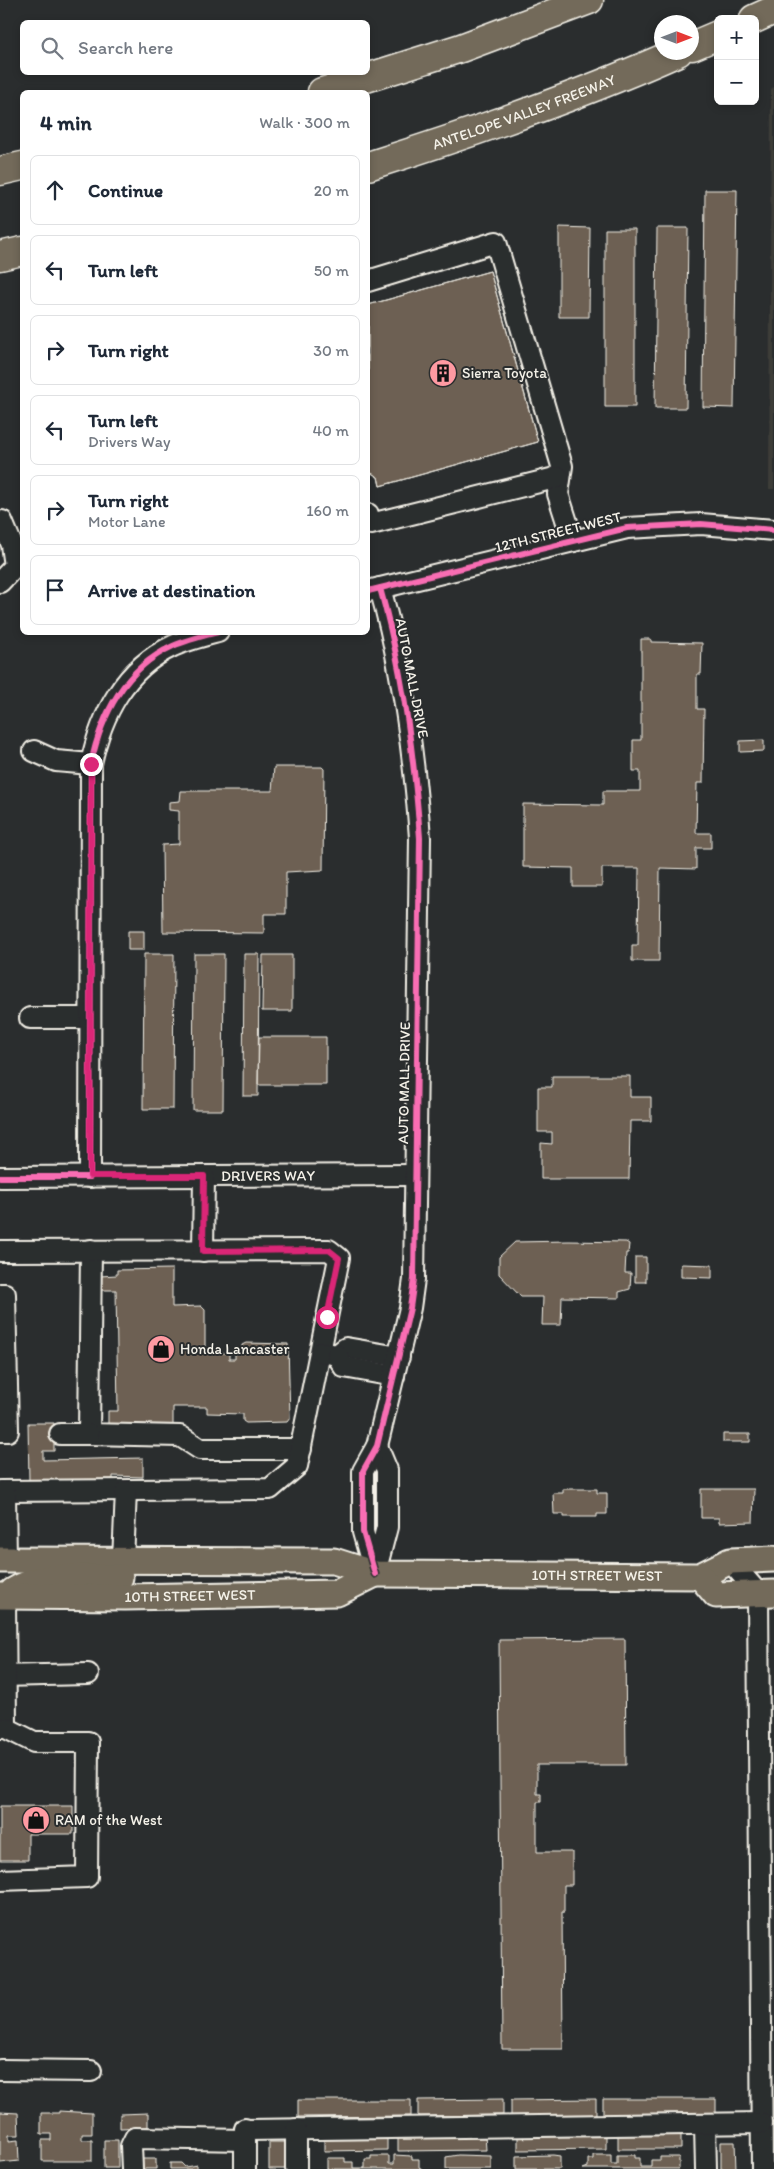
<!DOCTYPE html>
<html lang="en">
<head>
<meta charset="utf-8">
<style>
	body { margin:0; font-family:Itim,sans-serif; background:#f2f2f3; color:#1f2937 }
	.controls { position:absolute; right:15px; top:15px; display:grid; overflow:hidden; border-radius:8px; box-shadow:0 2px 8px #0003 }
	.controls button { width:45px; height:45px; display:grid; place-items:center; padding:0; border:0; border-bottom:1px solid #e0e1e3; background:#fff; color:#1f2937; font:25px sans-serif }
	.compass { position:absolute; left:654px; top:15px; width:45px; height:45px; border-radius:50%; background:#fff; box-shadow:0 2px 8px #0003; rotate:90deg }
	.stop { position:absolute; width:15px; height:15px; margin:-11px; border:4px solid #db2777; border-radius:50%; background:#fff }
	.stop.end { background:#db2777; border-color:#fff; box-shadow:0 1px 5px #0008 }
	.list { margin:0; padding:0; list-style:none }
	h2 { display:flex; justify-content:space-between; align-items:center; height:65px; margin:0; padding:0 20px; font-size:21px }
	h2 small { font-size:16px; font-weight:400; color:#747a83 }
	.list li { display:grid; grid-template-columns:32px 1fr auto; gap:15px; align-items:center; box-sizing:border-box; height:70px; margin:0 10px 10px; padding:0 10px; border:1px solid #e0e1e3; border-radius:8px }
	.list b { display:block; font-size:19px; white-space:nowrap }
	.list p { margin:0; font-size:16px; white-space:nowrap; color:#747a83 }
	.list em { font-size:16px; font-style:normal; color:#747a83 }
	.icon { flex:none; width:28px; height:28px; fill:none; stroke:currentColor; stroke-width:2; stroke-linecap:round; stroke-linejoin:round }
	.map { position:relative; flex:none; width:774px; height:2169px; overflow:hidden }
	.search { position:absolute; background:#fff; box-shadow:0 2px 8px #0003; left:20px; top:20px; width:350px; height:55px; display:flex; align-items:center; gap:12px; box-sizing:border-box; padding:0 18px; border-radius:8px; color:#747a83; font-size:19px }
	.panel { position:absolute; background:#fff; box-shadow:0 2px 8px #0003; left:20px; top:90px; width:350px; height:545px; border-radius:8px }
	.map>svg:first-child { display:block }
</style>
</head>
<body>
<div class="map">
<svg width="774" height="2169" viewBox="0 0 774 2169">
	<rect width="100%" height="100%" fill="#2a2d2e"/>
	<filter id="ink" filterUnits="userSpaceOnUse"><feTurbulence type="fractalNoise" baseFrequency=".02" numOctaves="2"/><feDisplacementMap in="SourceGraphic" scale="10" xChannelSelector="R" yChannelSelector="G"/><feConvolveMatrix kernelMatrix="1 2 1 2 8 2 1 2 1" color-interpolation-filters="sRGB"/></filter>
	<g filter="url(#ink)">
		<path fill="#3e3c39" d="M 774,87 L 774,489 L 769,489 L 771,89 Z"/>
		<path fill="#6d6053" stroke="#f4f1e8" d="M 705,190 L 737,190 L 734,408 L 703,407 Z
			M 559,227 L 590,228 L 589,317 L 559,317 Z
			M 657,228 L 688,228 L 686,408 L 655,408 Z
			M 605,229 L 635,229 L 635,407 L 605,407 Z
			M 490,271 L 538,442 L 380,486 L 378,477 L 368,471 L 368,305 Z
			M 490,271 L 538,442 L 380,486 L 378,477 L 368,471 L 368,305 Z
			M 641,639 L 651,639 L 651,642 L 702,643 L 701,674 L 697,674 L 697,709 L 704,709 L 703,783 L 697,783 L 696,833 L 711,833 L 711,848 L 696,848 L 696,869 L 660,868 L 659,961 L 632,961 L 632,945 L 638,945 L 639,868 L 602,868 L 602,887 L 573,887 L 573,868 L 523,867 L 523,804 L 603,805 L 603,791 L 640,791 L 640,771 L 633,771 L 633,740 L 641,740 Z
			M 764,740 L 764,751 L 740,752 L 740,741 Z
			M 274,767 L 322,767 L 324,769 L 323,870 L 286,872 L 286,914 L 264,914 L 264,933 L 163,932 L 162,845 L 179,844 L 179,811 L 169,810 L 169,802 L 180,801 L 181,791 L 272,791 Z
			M 128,931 L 144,931 L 144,950 L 128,950 Z
			M 144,954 L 174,954 L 173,1109 L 143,1109 Z
			M 194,954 L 224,954 L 223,1110 L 193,1110 Z
			M 244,954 L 259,954 L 258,1096 L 243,1096 Z
			M 263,955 L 292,955 L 292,1011 L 262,1011 Z
			M 259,1037 L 326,1037 L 326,1085 L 258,1085 Z
			M 552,1076 L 630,1076 L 630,1097 L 651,1097 L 651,1121 L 630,1121 L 629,1179 L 541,1179 L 541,1143 L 552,1144 L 552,1132 L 538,1132 L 538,1087 L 552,1087 Z
			M 569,1241 L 626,1242 L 629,1244 L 628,1253 L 626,1253 L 625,1273 L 631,1273 L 630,1289 L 619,1292 L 619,1298 L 562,1297 L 561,1325 L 542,1325 L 543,1297 L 521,1297 L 499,1274 L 499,1257 L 515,1242 Z
			M 635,1257 L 646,1257 L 646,1282 L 635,1282 Z
			M 681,1264 L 712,1265 L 712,1278 L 681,1277 Z
			M 172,1269 L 172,1307 L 201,1306 L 205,1310 L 205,1353 L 229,1353 L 229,1359 L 235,1359 L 235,1351 L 242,1351 L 242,1345 L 246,1343 L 288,1344 L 290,1418 L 287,1422 L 246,1423 L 243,1421 L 243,1414 L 207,1413 L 207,1407 L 173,1407 L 173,1426 L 108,1427 L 108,1411 L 118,1411 L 116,1290 L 100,1290 L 100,1276 L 117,1275 L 117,1270 Z
			M 28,1423 L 54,1423 L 54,1451 L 43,1451 L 43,1460 L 143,1458 L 143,1477 L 113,1476 L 113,1480 L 29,1480 Z
			M 723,1434 L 750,1434 L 750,1442 L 723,1442 Z
			M 563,1489 L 597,1489 L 597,1493 L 607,1493 L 607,1514 L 597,1514 L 597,1517 L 564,1517 L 564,1514 L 554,1514 L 553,1493 L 563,1493 Z
			M 701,1489 L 754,1489 L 753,1522 L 719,1523 L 719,1518 L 701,1518 Z
			M 625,1639 L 626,1765 L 537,1765 L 537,1794 L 541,1794 L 541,1802 L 537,1802 L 537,1852 L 572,1852 L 572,1885 L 564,1885 L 564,1912 L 562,1912 L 563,2049 L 502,2049 L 499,1640 Z
			M 0,1806 L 73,1806 L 73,1834 L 28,1834 L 28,1860 L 0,1860 Z
			M 503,2099 L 503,2115 L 418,2116 L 418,2100 Z
			M 596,2099 L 596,2115 L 511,2116 L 511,2100 Z
			M 603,2099 L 716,2099 L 716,2115 L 603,2115 Z
			M 298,2100 L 411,2100 L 411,2116 L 298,2117 Z
			M 59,2111 L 92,2113 L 92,2134 L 82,2134 L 82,2140 L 92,2140 L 92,2161 L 42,2161 L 42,2140 L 51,2140 L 51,2134 L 41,2134 L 41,2113 L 59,2113 Z
			M 0,2112 L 18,2113 L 19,2135 L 9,2135 L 9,2141 L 18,2140 L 19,2161 L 0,2163 Z
			M 148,2113 L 148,2127 L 120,2128 L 120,2114 Z
			M 485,2135 L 486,2150 L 398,2151 L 398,2136 Z
			M 518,2135 L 606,2135 L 606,2149 L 518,2150 Z
			M 618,2135 L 681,2135 L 681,2149 L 618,2149 Z
			M 324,2136 L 387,2136 L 387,2150 L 324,2151 Z
			M 104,2140 L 118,2140 L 118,2168 L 104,2168 Z
			M 269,2142 L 285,2142 L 285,2169 L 269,2169 Z
			M 721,2142 L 735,2142 L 736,2169 L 721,2169 Z
			M 394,2155 L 412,2156 L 412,2159 L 419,2159 L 419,2167 L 422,2169 L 327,2169 L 327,2158 L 345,2158 L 345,2162 L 353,2162 L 353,2168 L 365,2168 L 365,2159 L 371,2159 L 371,2156 L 389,2156 L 389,2164 L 394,2164 Z
			M 458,2155 L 491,2156 L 491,2169 L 446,2169 L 446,2157 Z
			M 553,2155 L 560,2156 L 560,2169 L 516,2169 L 516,2156 Z
			M 593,2155 L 611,2155 L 611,2164 L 617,2164 L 617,2155 L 635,2155 L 635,2158 L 640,2158 L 640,2167 L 651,2167 L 651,2160 L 660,2160 L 660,2157 L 679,2157 L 679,2169 L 583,2169 L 588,2167 L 588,2159 L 593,2159 Z
			M 142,2159 L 156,2159 L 156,2169 L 142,2169 Z
			M 170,2163 L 181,2163 L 185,2167 L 197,2165 L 197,2169 L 170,2169 Z"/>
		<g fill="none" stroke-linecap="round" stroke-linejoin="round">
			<g stroke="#f4f1e8" stroke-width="24">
				<g id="minor">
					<path d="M 368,281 L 496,242 L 562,466 L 558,494 L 573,541"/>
					<path d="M 368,514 L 371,524 L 559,477"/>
					<path d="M 0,582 L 15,566 L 12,545 L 2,521"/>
					<path d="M 368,591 L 627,528 L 701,524 L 774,530"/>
					<path d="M 34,751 L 56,761 L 91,764"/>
					<path d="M 30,1018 L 90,1018"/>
					<path id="s1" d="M 0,1177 L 415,1175"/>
					<path d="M 90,1177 L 91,764 C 101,715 125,668 173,646 C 187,640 203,636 218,632"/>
					<path d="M 91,1250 L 89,1434 L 180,1436 L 200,1449 L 301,1449"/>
					<path d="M 0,1251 L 329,1250 L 339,1258 L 297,1466 L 270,1489 L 0,1491"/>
					<path d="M 203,1251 L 204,1176"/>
					<path d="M 0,1294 L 5,1294 L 8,1431 L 0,1431"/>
					<path d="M 321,1352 L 337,1355 L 346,1348 L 399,1357"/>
					<path d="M 337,1355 L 344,1367 L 394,1376"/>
					<path d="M 60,1434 L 89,1434"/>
					<path d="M 5,1492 L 6,1560"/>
					<path d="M 123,1561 L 126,1491"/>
					<path d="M 730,1561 L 758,1593 L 762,2169"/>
					<path d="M 375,1573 L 387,1527 L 387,1470 L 377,1446"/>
					<path d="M 375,1574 L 363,1532 L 363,1471 L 377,1446 L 410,1308 L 414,1279 L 420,838 C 414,753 403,670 380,588"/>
					<path d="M 0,1676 L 88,1674"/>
					<path d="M 0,1728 L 6,1728 L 5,1596"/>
					<path d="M 0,1880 L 87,1877 L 88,1742 L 34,1742 L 6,1728"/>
					<path d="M 0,2070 L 91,2071"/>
					<path d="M 705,2124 L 706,2169"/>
					<path d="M 245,2130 L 762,2123"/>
					<path d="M 132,2169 L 131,2146 L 135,2138 L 245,2140"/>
					<path d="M 245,2169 L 245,2129"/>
					<path d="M 296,2169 L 296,2129"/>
				</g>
			</g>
			<g stroke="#f4f1e8" stroke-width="29">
				<g id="major">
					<path id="s2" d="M 0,1560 L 334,1561 L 375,1574 L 700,1576 L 730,1561 L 774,1559"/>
					<path d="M 700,1576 L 716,1595 L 774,1593"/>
					<path d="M 13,1591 C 43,1571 86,1578 120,1577"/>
					<path id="s3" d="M 0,1596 L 125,1597 L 337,1593 L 375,1574"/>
				</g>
			</g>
			<g stroke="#f4f1e8" stroke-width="31">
				<g id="highway">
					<path d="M 754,19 L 774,10"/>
					<path d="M 692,46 L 718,35"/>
					<path d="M 322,92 L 461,48 L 589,0"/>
					<path id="s4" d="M 368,166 C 473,133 577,97 678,52"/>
					<path d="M 0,171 L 22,166"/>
					<path d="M 0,256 L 22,251"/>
				</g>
			</g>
			<use href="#minor" stroke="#2a2d2e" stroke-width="20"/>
			<use href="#major" stroke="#736b5a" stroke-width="25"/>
			<use href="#highway" stroke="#736b5a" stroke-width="28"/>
			<g stroke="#2a2d2e" stroke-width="9">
				<path id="cycleway" d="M 368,591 L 627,528 L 701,524 L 774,530
					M 0,1177 L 90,1177 L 91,764 C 101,715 125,668 173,646 C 187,640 203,636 218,632
					M 375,1574 L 363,1532 L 363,1471 L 377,1446 L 410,1308 L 414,1279 L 420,838 C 414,753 403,670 380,588"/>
			</g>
			<use href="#cycleway" stroke="#f96db3" stroke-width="6"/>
		</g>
	</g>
	<g fill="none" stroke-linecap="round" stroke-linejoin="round" filter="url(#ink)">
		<path stroke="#db2777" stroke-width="6" d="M 91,764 L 90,1176 L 204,1176 L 203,1251 L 329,1250 L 339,1258 L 327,1317"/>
	</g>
	<defs>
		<g id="building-disc" transform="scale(1.4375)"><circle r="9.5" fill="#ff9aa2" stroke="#2a2d2e"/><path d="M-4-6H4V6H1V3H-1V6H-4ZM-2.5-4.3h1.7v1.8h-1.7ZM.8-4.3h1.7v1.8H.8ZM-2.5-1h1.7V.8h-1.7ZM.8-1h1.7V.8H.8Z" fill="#111"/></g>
		<g id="shop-disc" transform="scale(1.4375)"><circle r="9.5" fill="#ff9aa2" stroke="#2a2d2e"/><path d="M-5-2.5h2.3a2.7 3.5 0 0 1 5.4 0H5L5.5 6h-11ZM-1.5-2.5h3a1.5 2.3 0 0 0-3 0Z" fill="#111"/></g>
	</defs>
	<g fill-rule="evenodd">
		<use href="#building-disc" x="443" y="373"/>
		<use href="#shop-disc" x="161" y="1349"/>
		<use href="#shop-disc" x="36" y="1820"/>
	</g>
	<g text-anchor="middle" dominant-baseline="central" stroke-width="4" stroke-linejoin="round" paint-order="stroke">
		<g font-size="15" fill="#f4f1e8" stroke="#2a2d2e">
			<text stroke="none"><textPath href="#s4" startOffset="165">ANTELOPE VALLEY FREEWAY</textPath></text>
			<text transform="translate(558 532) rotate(-14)">12TH STREET WEST</text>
			<text transform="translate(412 678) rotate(79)">AUTO MALL DRIVE</text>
			<text transform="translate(404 1083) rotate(-89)">AUTO MALL DRIVE</text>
			<text stroke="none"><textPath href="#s1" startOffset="268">DRIVERS WAY</textPath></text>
			<text stroke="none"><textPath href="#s2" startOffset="599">10TH STREET WEST</textPath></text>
			<text stroke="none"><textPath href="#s3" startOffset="190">10TH STREET WEST</textPath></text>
		</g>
		<g font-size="15" fill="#f4f1e8" stroke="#2a2d2e" text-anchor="start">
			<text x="462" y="373">Sierra Toyota</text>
			<text x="180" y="1349">Honda Lancaster</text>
			<text x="55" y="1820">RAM of the West</text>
		</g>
	</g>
</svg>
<div class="controls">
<button>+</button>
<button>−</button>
</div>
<svg class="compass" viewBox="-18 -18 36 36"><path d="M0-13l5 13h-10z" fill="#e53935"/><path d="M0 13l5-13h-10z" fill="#747a83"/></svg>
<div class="stop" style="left:327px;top:1317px"></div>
<div class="stop end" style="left:91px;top:764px"></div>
<div class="search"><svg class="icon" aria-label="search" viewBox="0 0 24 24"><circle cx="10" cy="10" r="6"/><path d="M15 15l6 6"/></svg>Search here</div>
<section class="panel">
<h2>4 min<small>Walk · 300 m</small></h2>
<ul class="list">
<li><svg class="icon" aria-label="ahead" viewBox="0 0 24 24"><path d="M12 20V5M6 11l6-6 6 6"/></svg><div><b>Continue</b></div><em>20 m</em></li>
<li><svg class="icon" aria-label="left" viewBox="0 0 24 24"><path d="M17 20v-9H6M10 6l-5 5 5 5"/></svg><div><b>Turn left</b></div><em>50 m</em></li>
<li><svg class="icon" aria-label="right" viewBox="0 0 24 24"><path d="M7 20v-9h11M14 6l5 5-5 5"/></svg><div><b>Turn right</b></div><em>30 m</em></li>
<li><svg class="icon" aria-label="left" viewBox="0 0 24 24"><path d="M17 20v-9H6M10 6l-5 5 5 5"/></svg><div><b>Turn left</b><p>Drivers Way</p></div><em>40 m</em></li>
<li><svg class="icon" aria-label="right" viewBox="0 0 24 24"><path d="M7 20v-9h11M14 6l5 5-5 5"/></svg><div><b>Turn right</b><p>Motor Lane</p></div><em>160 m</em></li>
<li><svg class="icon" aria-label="arrive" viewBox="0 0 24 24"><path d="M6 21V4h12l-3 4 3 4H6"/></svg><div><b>Arrive at destination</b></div></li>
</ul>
</section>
</div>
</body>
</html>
